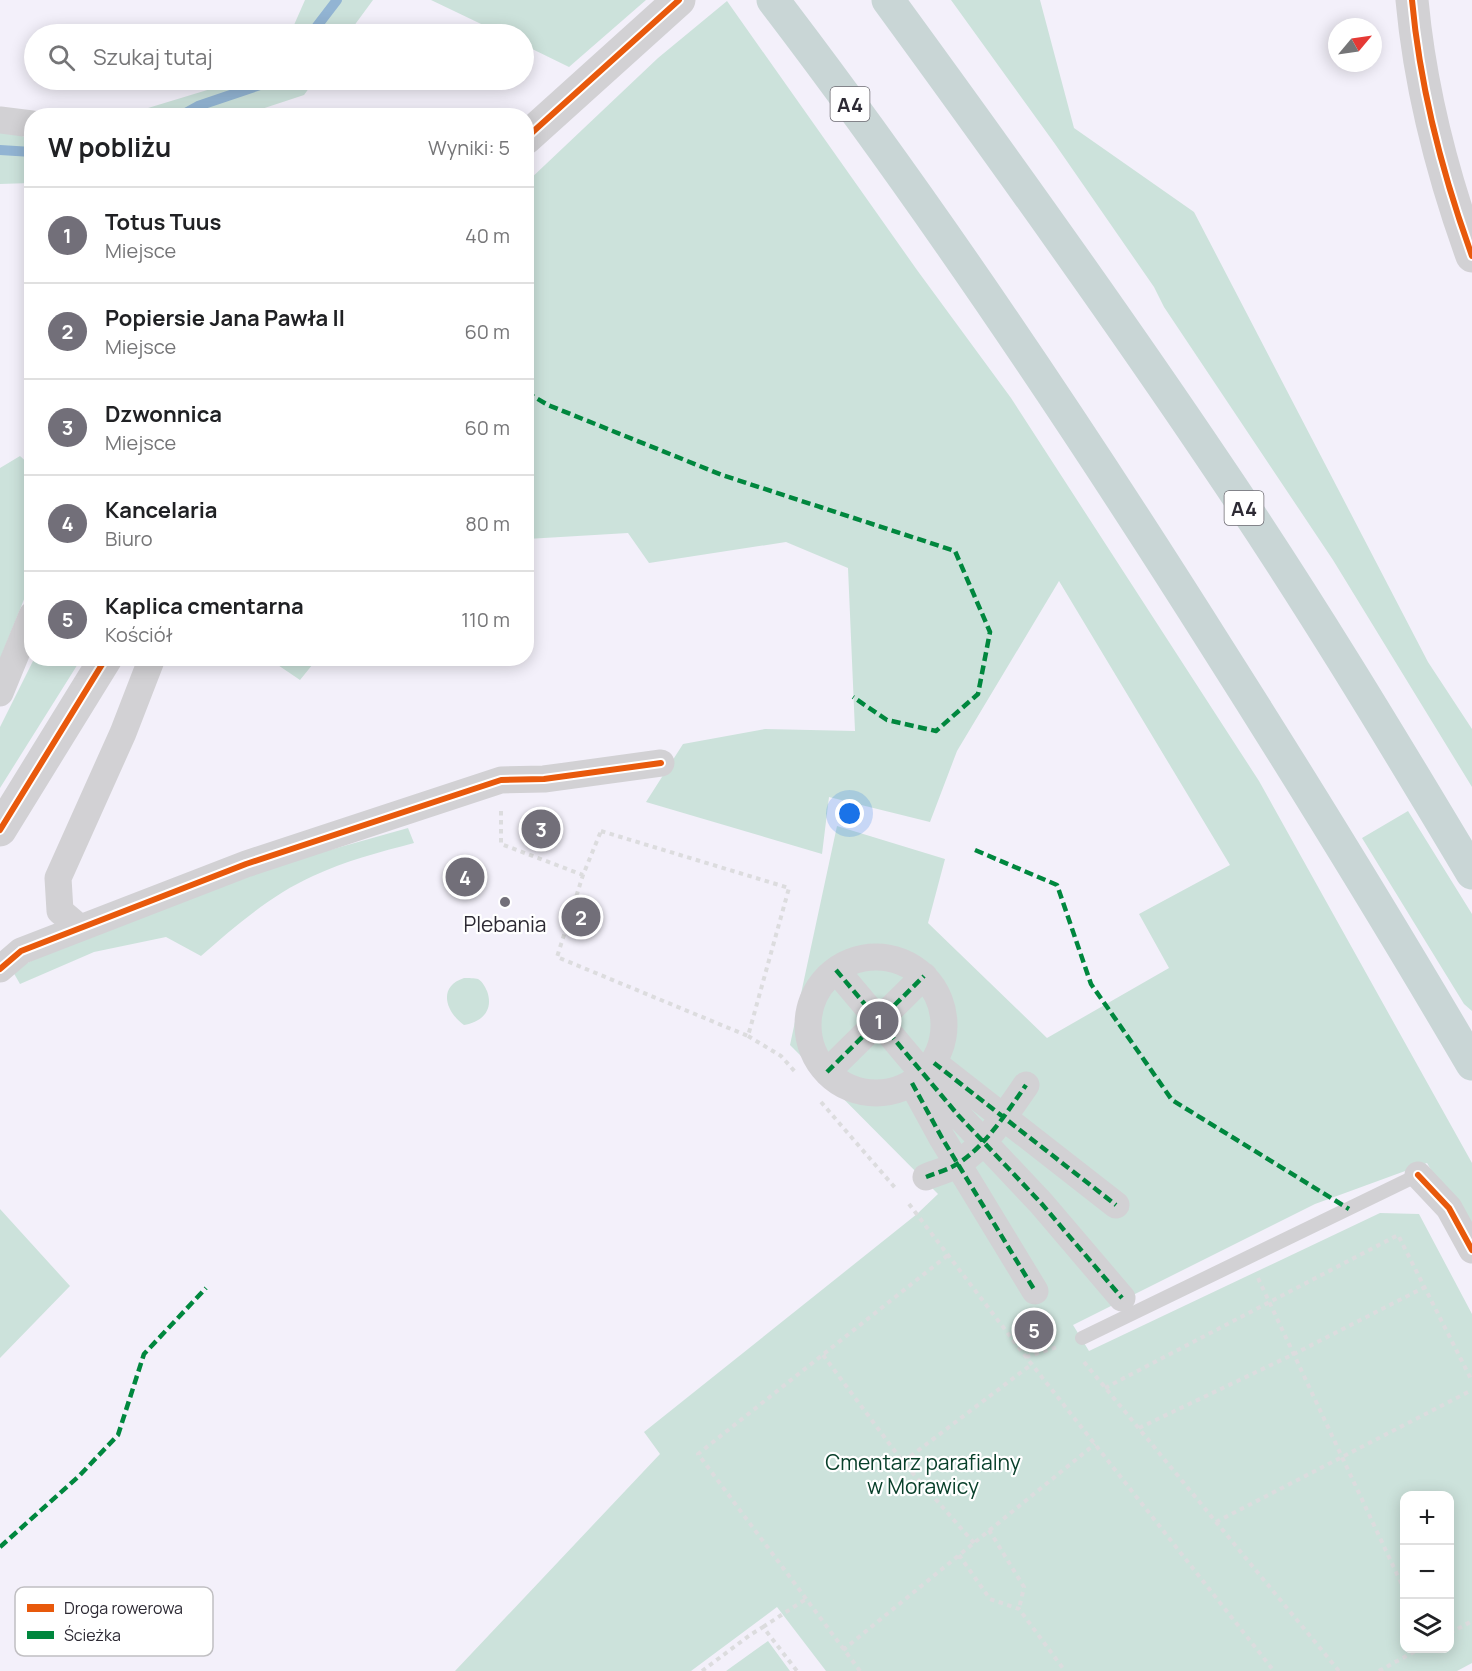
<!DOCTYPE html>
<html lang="pl">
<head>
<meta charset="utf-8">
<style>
	body { margin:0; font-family:Manrope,sans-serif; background:#f6f6f6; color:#202124 }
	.controls { position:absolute; right:18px; bottom:18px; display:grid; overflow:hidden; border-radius:12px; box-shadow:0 3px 15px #0003 }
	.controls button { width:54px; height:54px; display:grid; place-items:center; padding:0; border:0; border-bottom:2px solid #e0e0e0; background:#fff; color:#202124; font:30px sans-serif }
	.compass { position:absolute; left:1328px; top:18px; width:54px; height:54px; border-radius:50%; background:#fff; box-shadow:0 3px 15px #0003; rotate:61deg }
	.you { position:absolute; left:850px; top:814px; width:21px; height:21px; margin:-15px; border:4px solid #fff; border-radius:50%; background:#1a73e8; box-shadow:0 0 0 9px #1a73e833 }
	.badge { display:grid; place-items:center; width:39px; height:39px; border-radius:50%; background:#726f79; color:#fff; font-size:20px; font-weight:700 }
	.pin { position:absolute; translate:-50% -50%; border:3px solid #fff; box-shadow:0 2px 6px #0006 }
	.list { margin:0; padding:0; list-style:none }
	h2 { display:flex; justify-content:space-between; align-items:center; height:78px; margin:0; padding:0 24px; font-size:26px }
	h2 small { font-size:20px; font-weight:400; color:#757577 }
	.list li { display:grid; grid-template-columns:39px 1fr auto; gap:18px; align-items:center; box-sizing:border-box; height:96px; padding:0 24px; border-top:2px solid #e0e0e0 }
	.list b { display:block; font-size:22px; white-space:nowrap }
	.list p { margin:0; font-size:20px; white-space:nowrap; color:#757577 }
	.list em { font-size:20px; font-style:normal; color:#757577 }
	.icon { flex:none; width:33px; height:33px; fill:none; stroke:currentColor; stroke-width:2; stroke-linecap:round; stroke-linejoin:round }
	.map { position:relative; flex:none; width:1472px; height:1671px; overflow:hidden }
	.search { position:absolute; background:#fff; box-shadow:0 3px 15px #0003; left:24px; top:24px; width:510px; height:66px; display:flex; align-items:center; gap:15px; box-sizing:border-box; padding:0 21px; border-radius:33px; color:#757577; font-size:22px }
	.panel { position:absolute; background:#fff; box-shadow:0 3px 15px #0003; left:24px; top:108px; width:510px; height:558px; border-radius:24px }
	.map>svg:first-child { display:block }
</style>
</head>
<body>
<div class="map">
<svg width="1472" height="1671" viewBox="0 0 1472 1671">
	<rect width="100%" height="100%" fill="#f3f0fa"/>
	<path fill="#cce2db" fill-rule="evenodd" d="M 305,0 L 373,0 L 348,34 L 283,34 L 294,25 Z
		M 431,0 L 646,0 L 569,67 L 524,45 L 524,34 L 502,34 Z
		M 951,0 L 1040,0 L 1074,128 L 1194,212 L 1428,662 L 1472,729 L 1472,787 L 1333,560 L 1164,307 L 1154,287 L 1055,144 Z
		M 727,1 L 917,270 L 1011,398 L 1259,781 L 1472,1163 L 1472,1242 L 1427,1163 L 1315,1204 L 1073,1325 L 1089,1351 L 1380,1213 L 1419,1214 L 1472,1314 L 1472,1663 L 1457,1671 L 826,1671 L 777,1607 L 691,1671 L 455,1671 L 660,1454 L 644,1432 L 917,1214 L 938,1194 L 790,1045 L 837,826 L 945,859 L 928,923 L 1047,1038 L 1169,968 L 1139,914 L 1230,865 L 1059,581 L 957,751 L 930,822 L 829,797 L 822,854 L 646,802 L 683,744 L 765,729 L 855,731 L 848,568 L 786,542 L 649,563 L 628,533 L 527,539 L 527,182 L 658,58 ZM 1404,1496 L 1450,1496 L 1450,1648 L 1404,1648 Z
		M 232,80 L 315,80 L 304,95 L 243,115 L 125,115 L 227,84 Z
		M 0,129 L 31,139 L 31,183 L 0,184 Z
		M 20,456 L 31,466 L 31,582 L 0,659 L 0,468 Z
		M 34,659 L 81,659 L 0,788 L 0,727 Z
		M 269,659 L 317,659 L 300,680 Z
		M 1408,811 L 1472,914 L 1472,1011 L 1464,1004 L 1362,838 Z
		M 408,828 L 414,843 C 380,852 345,861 313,876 C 271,895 235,926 201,956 L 166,937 L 94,952 L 20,984 L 12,970 L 46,954 L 287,862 Z
		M 464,978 C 468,978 475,978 478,979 C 483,982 485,987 487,991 C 494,1010 482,1022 464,1025 C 446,1012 437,987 464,978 Z
		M 0,1209 L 70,1286 L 0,1358 Z
		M 768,1641 L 790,1671 L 726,1671 Z"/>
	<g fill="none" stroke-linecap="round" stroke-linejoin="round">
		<path stroke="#92b4d3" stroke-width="10" d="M 311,34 L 337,0
			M 180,116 L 198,106 L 260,85 L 268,80
			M 0,150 L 32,152"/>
		<path stroke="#dcdcde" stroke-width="4" stroke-dasharray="4.5 4.5" stroke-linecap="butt" d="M 501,811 L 501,844 L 583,875
			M 601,831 L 789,888 L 748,1036 L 557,957 L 583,875 Z
			M 748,1036 L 781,1056 L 797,1074
			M 821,1102 L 897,1190
			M 909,1204 L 1026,1357 L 1274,1671
			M 1258,1278 L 1404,1589
			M 823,1355 L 903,1462
			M 1026,1357 L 1060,1346
			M 1084,1362 L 1339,1671
			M 1105,1388 L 1398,1235 L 1472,1381
			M 1139,1428 L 1294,1354 L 1425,1287
			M 1216,1522 L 1472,1390
			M 989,1530 L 1024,1587 L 1019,1609
			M 974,1543 L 903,1462 L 1032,1364
			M 959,1555 L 990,1599 L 1019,1609 L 1065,1671
			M 763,1627 L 806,1599
			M 1450,1633 L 1472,1621
			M 843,1650 L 1095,1444
			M 702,1671 L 750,1635 L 763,1627 L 797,1671
			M 860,1671 L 698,1454 L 948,1255
			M 1379,1671 L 1421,1648"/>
		<path stroke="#d2d1d4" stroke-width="14" d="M 1082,1338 L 1418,1175"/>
		<path stroke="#d2d1d4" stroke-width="27" d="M 0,120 L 32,124
			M 0,693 L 32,615
			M 80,928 L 60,911 L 58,878 L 123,733 L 152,658
			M808 1025a68 68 0 1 1 136 0a68 68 0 1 1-136 0Z
			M 0,969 L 21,951 L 246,864 L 501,780 L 544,779 L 661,763
			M 836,970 L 958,1115 L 1041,1203 L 1122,1298
			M 934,1063 L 1116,1205
			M 827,1072 L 924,976
			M 912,1083 L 942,1138 L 1035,1291
			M 1418,1175 L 1449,1208 L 1472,1250
			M 926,1177 C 936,1173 948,1170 957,1164 C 984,1148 1008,1111 1026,1085"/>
		<path stroke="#d2d1d4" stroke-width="33" d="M 1412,0 C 1420,87 1442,173 1472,256
			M 526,138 L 679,0
			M 0,830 L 106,658"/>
		<path stroke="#c9d6d6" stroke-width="33" d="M 773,0 C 932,208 1078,427 1218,649 C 1305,786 1390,924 1472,1064
			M 888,0 C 999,152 1109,305 1214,461 C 1305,595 1389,734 1472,873"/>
		<path stroke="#00873e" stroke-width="4.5" stroke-dasharray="9 4.5" stroke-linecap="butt" d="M 526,392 L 548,405 L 722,475 L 955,551 L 990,632 L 978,694 L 936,731 L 887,720 L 853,697
			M 975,850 L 1057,885 L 1091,984 L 1172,1100 L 1349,1209
			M 836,970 L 958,1115 L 1041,1203 L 1122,1298
			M 934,1063 L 1116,1205
			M 827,1072 L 924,976
			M 912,1083 L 942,1138 L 1035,1291
			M 926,1177 C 936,1173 948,1170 957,1164 C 984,1148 1008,1111 1026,1085
			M 0,1547 L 79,1476 L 118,1435 L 144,1354 L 206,1288"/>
		<g stroke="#fff" stroke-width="10">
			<path id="cycleway" d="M 1412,0 C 1420,87 1442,173 1472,256
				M 526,138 L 679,0
				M 0,830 L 106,658
				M 0,969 L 21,951 L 246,864 L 501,780 L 544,779 L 661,763
				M 1418,1175 L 1449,1208 L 1472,1250"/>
		</g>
		<use href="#cycleway" stroke="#e8590c" stroke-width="6"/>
	</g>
	<circle fill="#726f79" stroke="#fff" stroke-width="2" cx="505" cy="902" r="6"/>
	<g text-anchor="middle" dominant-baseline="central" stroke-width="4.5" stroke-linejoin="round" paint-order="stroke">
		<g fill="#fff" stroke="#6c6a71" stroke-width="1.5">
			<rect x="830.5" y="87" width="39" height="34" rx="4.5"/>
			<rect x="1224.5" y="491" width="39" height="34" rx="4.5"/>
		</g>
		<g font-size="20" font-weight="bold" fill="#2d2a34">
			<text x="850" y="104">A4</text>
			<text x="1244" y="508">A4</text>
		</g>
		<g font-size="21" fill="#2d2a34" stroke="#fff">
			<text x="505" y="924">Plebania</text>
		</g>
		<g font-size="21" fill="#09402b" stroke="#fff">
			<text x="923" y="1462">Cmentarz parafialny<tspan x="923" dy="24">w Morawicy</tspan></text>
		</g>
	</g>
	<rect x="15" y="1587" width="198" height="69" rx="9" fill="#fff" stroke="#c0bfc2" stroke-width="1.5"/>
	<rect x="27" y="1604" width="27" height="8" fill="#e8590c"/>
	<rect x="27" y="1631" width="27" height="8" fill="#00873e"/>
	<g font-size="16" fill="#2d2a34">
		<text x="64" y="1614">Droga rowerowa</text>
		<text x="64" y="1641">Ścieżka</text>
	</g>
</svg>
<div class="controls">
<button>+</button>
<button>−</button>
<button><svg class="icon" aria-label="layers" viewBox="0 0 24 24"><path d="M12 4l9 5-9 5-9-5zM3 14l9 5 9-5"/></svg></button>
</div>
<svg class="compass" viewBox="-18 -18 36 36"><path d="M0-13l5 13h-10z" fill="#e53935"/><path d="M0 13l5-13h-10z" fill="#757577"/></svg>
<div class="you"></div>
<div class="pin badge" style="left:879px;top:1021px">1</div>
<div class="pin badge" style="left:581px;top:917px">2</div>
<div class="pin badge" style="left:541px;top:829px">3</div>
<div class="pin badge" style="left:465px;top:877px">4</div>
<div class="pin badge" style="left:1034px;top:1330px">5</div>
<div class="search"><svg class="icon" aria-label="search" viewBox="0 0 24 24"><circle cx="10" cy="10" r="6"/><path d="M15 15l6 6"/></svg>Szukaj tutaj</div>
<section class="panel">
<h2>W pobliżu<small>Wyniki: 5</small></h2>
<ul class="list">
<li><span class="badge">1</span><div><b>Totus Tuus</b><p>Miejsce</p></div><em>40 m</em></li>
<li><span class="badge">2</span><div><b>Popiersie Jana Pawła II</b><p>Miejsce</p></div><em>60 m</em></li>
<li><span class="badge">3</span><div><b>Dzwonnica</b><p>Miejsce</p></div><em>60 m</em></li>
<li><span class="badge">4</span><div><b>Kancelaria</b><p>Biuro</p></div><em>80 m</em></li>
<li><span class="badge">5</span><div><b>Kaplica cmentarna</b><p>Kościół</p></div><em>110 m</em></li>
</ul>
</section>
</div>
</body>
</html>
